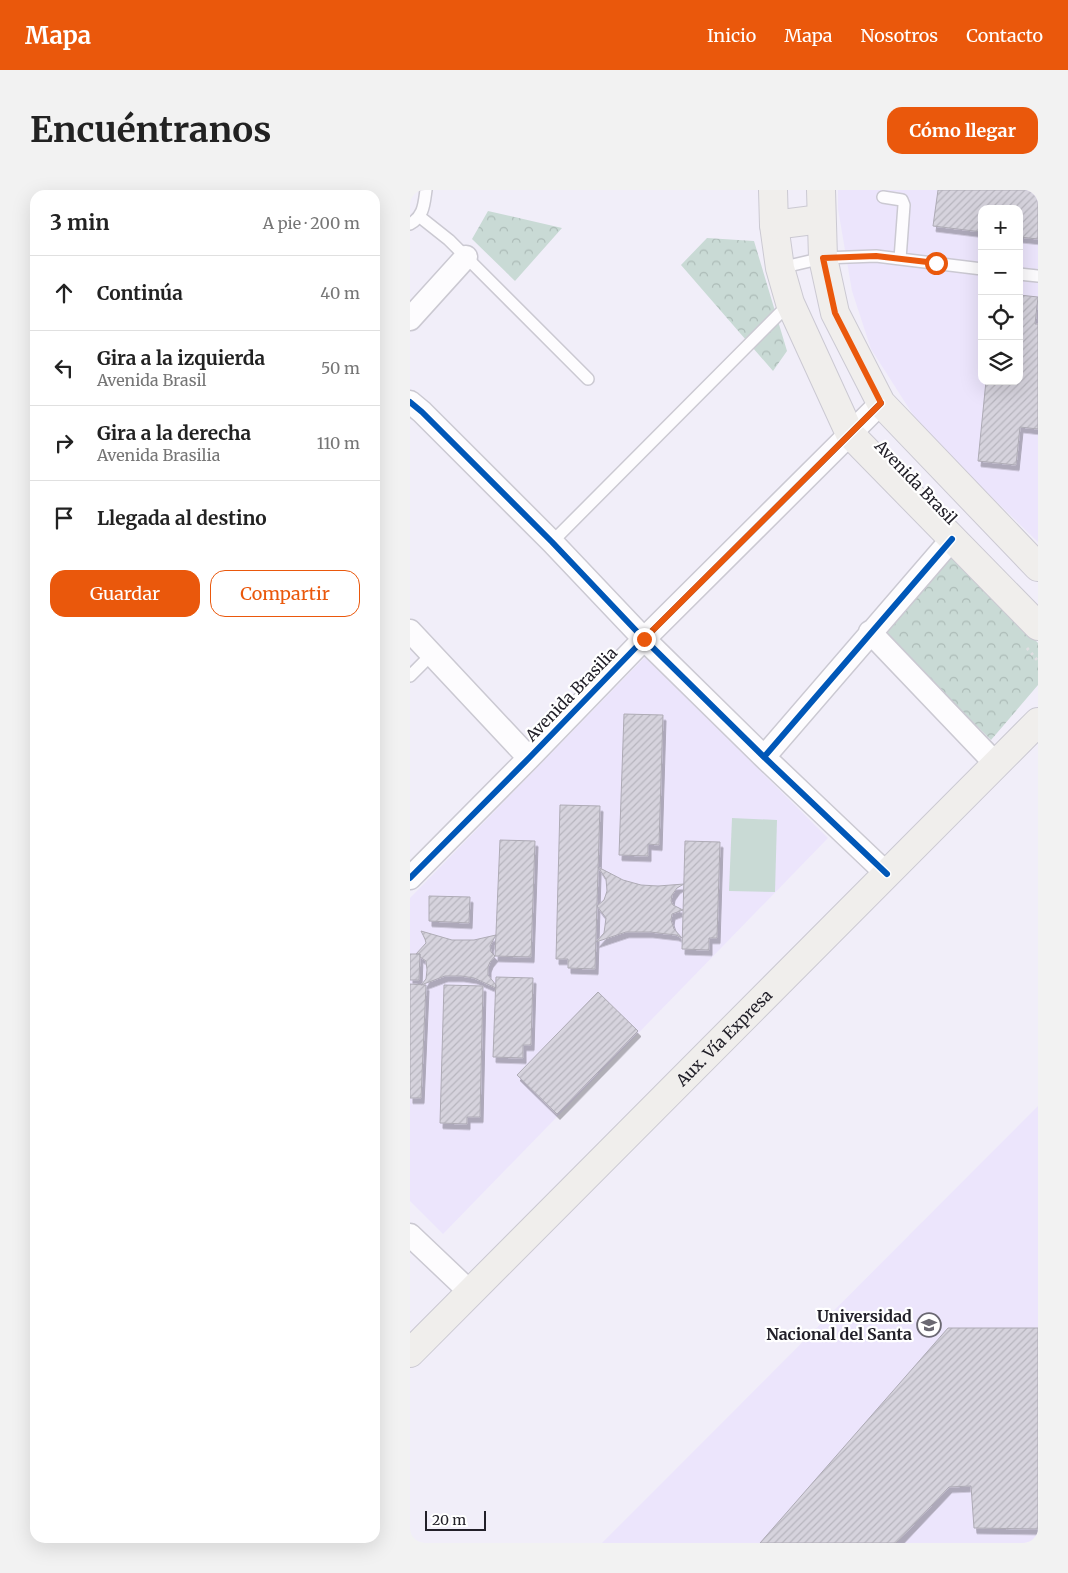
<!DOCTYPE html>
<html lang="es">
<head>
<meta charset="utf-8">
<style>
	body { margin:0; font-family:Merriweather,serif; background:#f2f2f2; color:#222 }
	.controls { position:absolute; right:15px; top:15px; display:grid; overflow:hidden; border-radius:10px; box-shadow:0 5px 20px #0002 }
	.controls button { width:45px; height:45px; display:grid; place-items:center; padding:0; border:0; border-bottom:1px solid #e0e0e0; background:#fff; color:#222; font:25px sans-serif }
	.scale { position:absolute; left:15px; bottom:12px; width:61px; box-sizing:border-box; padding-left:5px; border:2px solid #222029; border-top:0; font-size:14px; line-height:18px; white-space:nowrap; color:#222029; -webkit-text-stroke:4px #fff; paint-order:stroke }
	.stop { position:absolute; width:15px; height:15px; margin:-11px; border:4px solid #ea580c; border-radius:50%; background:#fff }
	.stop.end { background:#ea580c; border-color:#fff; box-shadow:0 1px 5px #0008 }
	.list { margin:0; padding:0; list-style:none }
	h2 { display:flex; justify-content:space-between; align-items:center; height:65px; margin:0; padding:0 20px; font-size:21px }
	h2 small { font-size:16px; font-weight:400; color:#767676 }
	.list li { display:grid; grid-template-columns:32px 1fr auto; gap:15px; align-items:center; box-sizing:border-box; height:75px; padding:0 20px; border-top:1px solid #e0e0e0 }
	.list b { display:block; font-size:19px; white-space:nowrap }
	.list p { margin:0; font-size:16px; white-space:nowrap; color:#767676 }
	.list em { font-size:16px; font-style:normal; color:#767676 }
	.actions { display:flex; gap:10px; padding:15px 20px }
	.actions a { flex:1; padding:11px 0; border:1px solid #ea580c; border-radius:15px; text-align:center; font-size:18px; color:#ea580c }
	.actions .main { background:#ea580c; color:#fff }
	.icon { flex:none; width:28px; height:28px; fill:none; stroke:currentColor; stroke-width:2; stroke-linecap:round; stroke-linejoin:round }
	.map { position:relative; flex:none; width:628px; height:1353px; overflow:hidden; border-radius:15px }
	header { display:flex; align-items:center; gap:30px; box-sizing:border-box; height:70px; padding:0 25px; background:#ea580c; color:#fff }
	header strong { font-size:24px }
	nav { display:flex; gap:28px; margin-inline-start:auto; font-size:18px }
	.intro { display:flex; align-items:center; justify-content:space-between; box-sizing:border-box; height:120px; padding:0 30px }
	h1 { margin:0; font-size:35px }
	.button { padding:12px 22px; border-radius:15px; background:#ea580c; color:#fff; font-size:18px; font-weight:700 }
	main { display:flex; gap:30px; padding:0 30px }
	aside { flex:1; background:#fff; border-radius:15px; box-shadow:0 5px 20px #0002 }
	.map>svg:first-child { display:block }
</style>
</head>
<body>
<header>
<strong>Mapa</strong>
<nav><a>Inicio</a><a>Mapa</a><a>Nosotros</a><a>Contacto</a></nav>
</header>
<div class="intro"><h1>Encuéntranos</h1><a class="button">Cómo llegar</a></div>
<main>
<aside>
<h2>3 min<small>A pie · 200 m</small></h2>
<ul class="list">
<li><svg class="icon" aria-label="ahead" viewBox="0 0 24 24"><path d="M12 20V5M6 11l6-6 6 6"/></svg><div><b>Continúa</b></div><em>40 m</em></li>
<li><svg class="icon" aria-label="left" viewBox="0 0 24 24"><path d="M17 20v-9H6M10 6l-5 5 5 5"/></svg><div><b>Gira a la izquierda</b><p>Avenida Brasil</p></div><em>50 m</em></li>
<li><svg class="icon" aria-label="right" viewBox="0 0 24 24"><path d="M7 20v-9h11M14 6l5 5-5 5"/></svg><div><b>Gira a la derecha</b><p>Avenida Brasilia</p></div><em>110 m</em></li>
<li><svg class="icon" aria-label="arrive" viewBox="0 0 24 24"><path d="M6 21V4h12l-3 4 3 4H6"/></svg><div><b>Llegada al destino</b></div></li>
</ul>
<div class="actions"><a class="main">Guardar</a><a>Compartir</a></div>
</aside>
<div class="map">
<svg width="628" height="1353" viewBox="0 0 628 1353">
	<defs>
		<pattern id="park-crowns" width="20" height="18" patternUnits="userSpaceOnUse" patternTransform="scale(1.25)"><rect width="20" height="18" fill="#c9dad5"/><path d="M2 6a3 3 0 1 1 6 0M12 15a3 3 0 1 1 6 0" fill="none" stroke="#acbbb7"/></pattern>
		<pattern id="building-hatch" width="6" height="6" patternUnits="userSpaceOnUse" patternTransform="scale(1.25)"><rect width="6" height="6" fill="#d6d3dd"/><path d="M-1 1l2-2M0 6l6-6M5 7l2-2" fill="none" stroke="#b7b5be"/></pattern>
		<filter id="shadow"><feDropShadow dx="3" dy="5.5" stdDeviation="0" flood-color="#0004"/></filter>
	</defs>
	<rect width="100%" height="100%" fill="#f1eef9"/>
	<path fill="#ece5fc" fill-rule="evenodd" d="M 428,0 L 628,0 L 628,352 L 559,285 L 507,231 L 461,159 L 442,101 L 428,19 ZM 572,19 L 609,19 L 609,191 L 572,191 Z
		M 235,467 L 418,648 L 33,1044 L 0,1011 L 0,708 Z
		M 628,916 L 628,1353 L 192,1353 Z"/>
	<path fill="#c9dad5" d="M 322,628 L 367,630 L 365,702 L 319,701 Z"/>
	<path fill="url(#park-crowns)" d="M 78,21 L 152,38 L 105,91 L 62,49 Z
		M 297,48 L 344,51 L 377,161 L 363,181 L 271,75 Z
		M 541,359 L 628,453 L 628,495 L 581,550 L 467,438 Z"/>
	<path fill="url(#building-hatch)" stroke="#aeabb5" filter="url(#shadow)" d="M 528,0 L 628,0 L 628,49 L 609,47 L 609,19 L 572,19 L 572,42 L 523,36 Z
		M 609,105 L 628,107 L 625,134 L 628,134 L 628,239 L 610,237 L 606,275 L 568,271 L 576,191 L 609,191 Z
		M 214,524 L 253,525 L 249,655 L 238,654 L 238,666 L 209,665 Z
		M 150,615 L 190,616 L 185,779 L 158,778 L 158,769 L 146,769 Z
		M 90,650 L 125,651 L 121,767 L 85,766 Z
		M 275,651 L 310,652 L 307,748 L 299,748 L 299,760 L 272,759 Z
		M 188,677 L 213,690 L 231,695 L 248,696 L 274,694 L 267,698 L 262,705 L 261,711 L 263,715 L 273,720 L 262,724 L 261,730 L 264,739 L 272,748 L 266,745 L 240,742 L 216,742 L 186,752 L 194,743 L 196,728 L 187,716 L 194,710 L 197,701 L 196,689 Z
		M 19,706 L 60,707 L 59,733 L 19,731 Z
		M 11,741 L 42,750 L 64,750 L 86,745 L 80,756 L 81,762 L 85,766 L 80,772 L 78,777 L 78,785 L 86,795 L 86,798 L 64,788 L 51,786 L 35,786 L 11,795 L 16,789 L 17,780 L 16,771 L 10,767 L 10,764 L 6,764 L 16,753 L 15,749 Z
		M 0,764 L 10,764 L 9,790 L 0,790 Z
		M 86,787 L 123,788 L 121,855 L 113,855 L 113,868 L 83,867 Z
		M 0,794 L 16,795 L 11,908 L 0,908 Z
		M 34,795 L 73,796 L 70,927 L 57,927 L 57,934 L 30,933 Z
		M 188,802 L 228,841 L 147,924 L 107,885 Z
		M 538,1138 L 628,1138 L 628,1339 L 564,1338 L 561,1296 L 539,1297 L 486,1353 L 350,1353 Z"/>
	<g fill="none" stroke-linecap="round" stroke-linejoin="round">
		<g stroke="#cbc9d2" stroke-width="14">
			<path id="lane" d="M 473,7 L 492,10 L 494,15 L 490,69
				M 10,27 L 39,50 L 178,189
				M 0,34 C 14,26 14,14 16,0
				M 370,78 L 413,68 L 466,66 L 572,79
				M 609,84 L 628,86
				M 142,352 L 380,113
				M 0,486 L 22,464"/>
		</g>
		<g stroke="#cbc9d2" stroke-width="25">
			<path id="street" d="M 0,129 L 56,67
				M 0,212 L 12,222 L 142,352 L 234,449 L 354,567 L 477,684
				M 0,441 L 119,568
				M 460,442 L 586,574
				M 354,567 L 542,349
				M 0,688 L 119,568 L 234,449 L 471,213
				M 0,1045 L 60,1102"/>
		</g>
		<g stroke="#cbc9d2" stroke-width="30">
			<g id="secondary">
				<path d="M 363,0 L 364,35 L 370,78 L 380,113 L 440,244 L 628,436"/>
				<path d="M 411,0 L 413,68 L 425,123 L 471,213 L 628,377"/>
				<path d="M 364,35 L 411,29"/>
				<path id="s1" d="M 0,1163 L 628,532"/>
			</g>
		</g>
		<path stroke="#dfdee1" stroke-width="3" stroke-dasharray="2.5 4" stroke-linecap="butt" d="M 617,458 L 628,471"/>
		<use href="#lane" stroke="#fdfcfe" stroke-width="11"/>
		<use href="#street" stroke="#fdfcfe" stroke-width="22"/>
		<use href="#secondary" stroke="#f0eeec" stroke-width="28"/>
		<g stroke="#fff" stroke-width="9">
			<path id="cycleway" d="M 0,212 L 12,222 L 142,352 L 234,449 L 354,567 L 477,684
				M 354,567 L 542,349
				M 0,688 L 119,568 L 234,449 L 471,213"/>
		</g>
		<use href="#cycleway" stroke="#0057b8" stroke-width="6"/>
	</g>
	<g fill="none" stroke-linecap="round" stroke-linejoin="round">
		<path stroke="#ea580c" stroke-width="6" d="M 234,449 L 471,213 L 425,123 L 413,68 L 466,66 L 526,73"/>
	</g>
	<defs>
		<g id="university-ring" transform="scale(1.25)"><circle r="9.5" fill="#fff" stroke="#6a6872" stroke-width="1.5"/><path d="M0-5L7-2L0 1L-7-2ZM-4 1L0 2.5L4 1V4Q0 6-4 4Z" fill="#6a6872"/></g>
	</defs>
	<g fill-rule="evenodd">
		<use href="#university-ring" x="519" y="1135"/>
	</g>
	<g text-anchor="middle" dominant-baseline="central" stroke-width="4.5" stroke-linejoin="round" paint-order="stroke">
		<g font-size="16" fill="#222029" stroke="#fff">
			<text transform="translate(506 292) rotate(46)">Avenida Brasil</text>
			<text transform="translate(161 504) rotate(-46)">Avenida Brasilia</text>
			<text stroke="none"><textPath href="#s1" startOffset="445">Aux. Vía Expresa</textPath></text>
		</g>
		<g font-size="16" font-weight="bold" fill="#222029" stroke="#fff" text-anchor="end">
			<text x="502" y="1126">Universidad<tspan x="502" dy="18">Nacional del Santa</tspan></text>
		</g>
	</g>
</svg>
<div class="controls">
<button>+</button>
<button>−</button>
<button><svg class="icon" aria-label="locate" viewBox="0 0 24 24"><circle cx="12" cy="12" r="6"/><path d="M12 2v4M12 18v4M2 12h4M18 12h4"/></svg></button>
<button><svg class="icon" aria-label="layers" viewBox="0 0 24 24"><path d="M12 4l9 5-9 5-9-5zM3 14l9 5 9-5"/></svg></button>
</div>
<div class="scale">20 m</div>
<div class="stop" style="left:526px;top:73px"></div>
<div class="stop end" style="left:234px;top:449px"></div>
</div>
</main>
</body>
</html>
